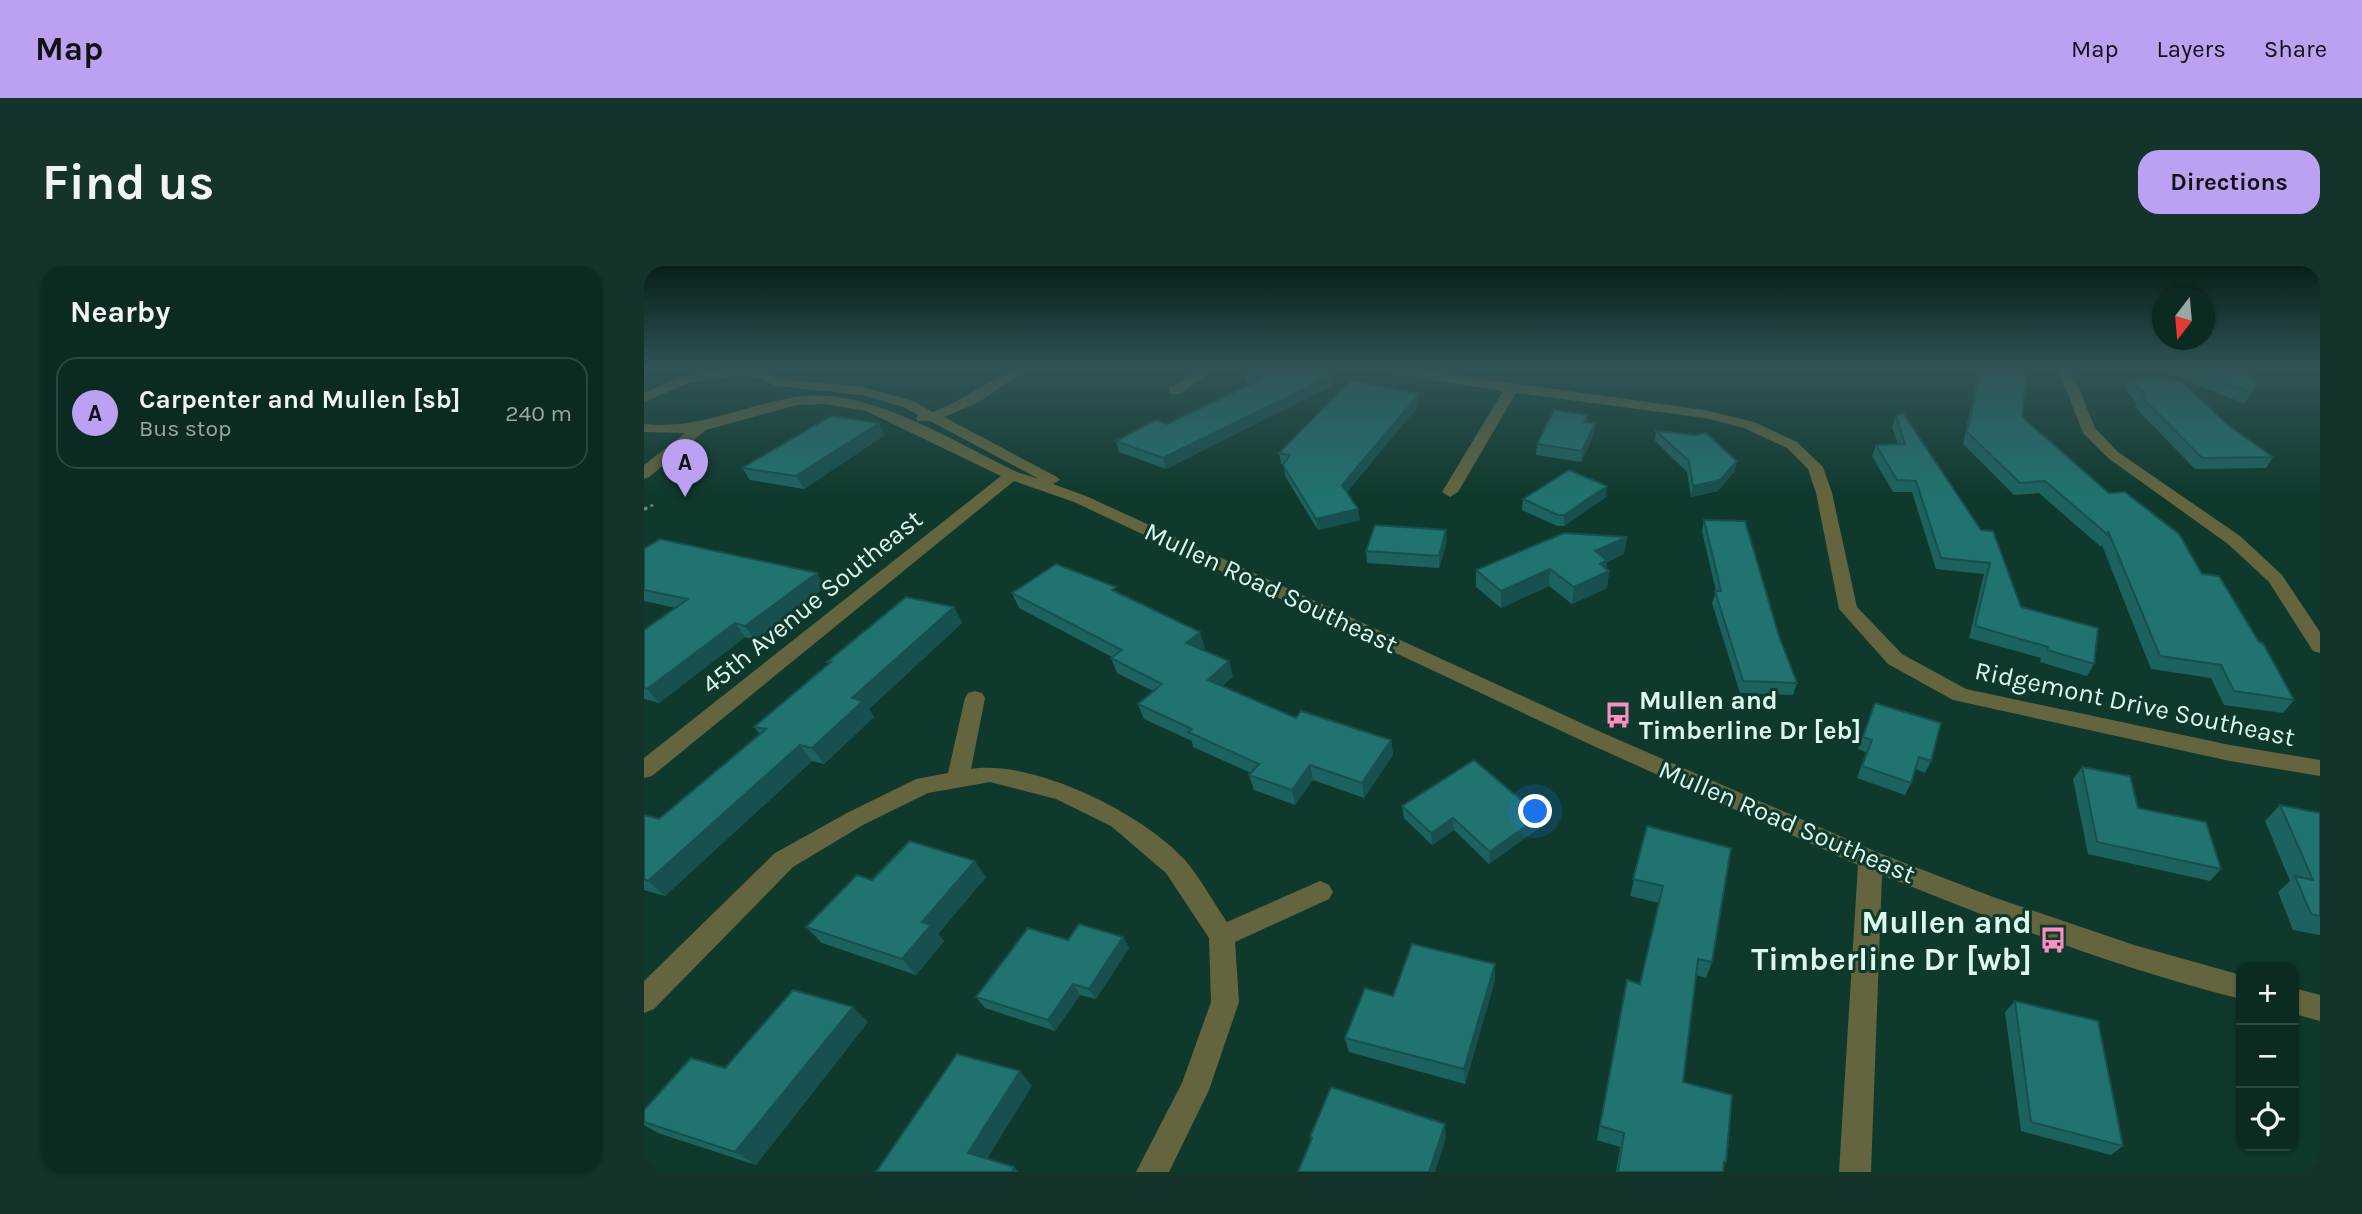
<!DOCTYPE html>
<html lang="en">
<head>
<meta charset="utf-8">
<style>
	body { margin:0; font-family:Karla,sans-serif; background:#14332a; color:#f1f3f6 }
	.controls { position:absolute; right:21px; bottom:21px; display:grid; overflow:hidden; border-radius:14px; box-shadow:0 2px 5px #0004 }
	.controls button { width:63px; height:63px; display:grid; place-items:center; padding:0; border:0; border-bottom:2px solid #2b4740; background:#0b2b22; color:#f1f3f6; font:35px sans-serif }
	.compass { position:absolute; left:1508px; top:21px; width:63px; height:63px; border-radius:50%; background:#0b2b22; box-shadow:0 2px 5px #0004; rotate:196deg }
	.you { position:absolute; left:892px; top:546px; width:24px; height:24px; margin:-18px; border:5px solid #fff; border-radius:50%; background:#1a73e8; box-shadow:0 0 0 10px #1a73e833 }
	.badge { display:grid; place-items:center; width:46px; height:46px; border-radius:50%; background:#bca0f2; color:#111; font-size:23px; font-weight:700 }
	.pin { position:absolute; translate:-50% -58px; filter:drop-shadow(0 2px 4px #0008) }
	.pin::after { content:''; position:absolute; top:37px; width:24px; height:21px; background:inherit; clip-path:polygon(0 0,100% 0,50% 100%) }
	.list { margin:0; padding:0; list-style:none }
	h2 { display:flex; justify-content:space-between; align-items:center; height:91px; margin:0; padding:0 28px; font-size:30px }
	h2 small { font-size:23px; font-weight:400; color:#9aa7a5 }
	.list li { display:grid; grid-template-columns:46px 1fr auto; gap:21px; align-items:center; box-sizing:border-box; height:112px; margin:0 14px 14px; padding:0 14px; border:2px solid #2b4740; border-radius:21px }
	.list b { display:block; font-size:26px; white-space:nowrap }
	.list p { margin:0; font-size:23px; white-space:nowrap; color:#9aa7a5 }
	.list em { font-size:23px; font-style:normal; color:#9aa7a5 }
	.icon { flex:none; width:38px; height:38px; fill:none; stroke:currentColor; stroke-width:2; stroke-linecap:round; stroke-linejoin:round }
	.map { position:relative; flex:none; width:1676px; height:906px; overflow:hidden; border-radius:21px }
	header { display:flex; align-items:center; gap:42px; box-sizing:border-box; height:98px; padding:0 35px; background:#bca0f2; color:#111 }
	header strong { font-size:33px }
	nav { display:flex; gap:38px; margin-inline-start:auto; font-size:24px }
	.intro { display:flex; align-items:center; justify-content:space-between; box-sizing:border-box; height:168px; padding:0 42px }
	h1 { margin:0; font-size:49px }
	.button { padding:18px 32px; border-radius:21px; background:#bca0f2; color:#111; font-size:24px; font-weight:700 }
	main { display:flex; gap:42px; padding:0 42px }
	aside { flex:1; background:#0b2b22; border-radius:21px; box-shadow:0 2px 5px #0004 }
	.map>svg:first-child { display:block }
</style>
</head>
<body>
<header>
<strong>Map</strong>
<nav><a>Map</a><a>Layers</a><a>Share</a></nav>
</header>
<div class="intro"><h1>Find us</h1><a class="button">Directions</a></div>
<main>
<aside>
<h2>Nearby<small></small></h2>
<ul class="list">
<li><span class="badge">A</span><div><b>Carpenter and Mullen [sb]</b><p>Bus stop</p></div><em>240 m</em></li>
</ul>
</aside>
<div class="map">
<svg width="1676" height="906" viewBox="0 0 1676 906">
	<rect width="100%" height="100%" fill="#0f392d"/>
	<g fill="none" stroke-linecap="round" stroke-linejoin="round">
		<path stroke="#65897e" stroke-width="2.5" stroke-dasharray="3.5 3.5" stroke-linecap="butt" d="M 0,243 L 9,239"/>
		<path stroke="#65897e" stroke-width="3.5" stroke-dasharray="4.5 4.5" stroke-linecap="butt" d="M 0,243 L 3,242"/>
		<path fill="#64653e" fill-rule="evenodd" d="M 84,103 L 119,104 L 136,113 L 219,121 L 269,135 L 289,146 C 319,136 356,103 383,103 L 335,136 L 300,151 L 413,211 L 416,214 L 409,218 L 442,230 L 959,467 L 1235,587 L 1349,631 L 1490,679 L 1597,709 L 1597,733 C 1474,702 1355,656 1238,609 L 1227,906 L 1195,906 L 1214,599 L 943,477 L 430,236 L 370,215 L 8,510 L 0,512 L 0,492 L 357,210 L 222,145 L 181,138 L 153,139 L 62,164 L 5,211 L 0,213 L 0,199 L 41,167 L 0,166 L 0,158 C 55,164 100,139 152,131 C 224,120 310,176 373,206 L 395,213 L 286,155 L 274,155 L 272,152 L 274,149 L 259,141 L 218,129 L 132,120 L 116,112 L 91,110 L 45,117 L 0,136 L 0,127 L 37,111 Z
			M 556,103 L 572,103 L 535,128 L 525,128 L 525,122 Z
			M 736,103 L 766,103 L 1061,144 L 1110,156 L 1153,176 L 1179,201 L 1188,227 L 1213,341 L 1258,388 L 1322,423 L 1586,479 L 1676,494 L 1676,510 L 1586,495 L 1309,434 L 1244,398 L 1195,343 L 1172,227 L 1164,203 L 1143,182 L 1100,162 L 1061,152 L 872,127 L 814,226 L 806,231 L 798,226 L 859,125 L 742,107 Z
			M 1414,103 L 1427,103 L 1451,162 L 1474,186 L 1596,270 L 1638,309 L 1676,366 L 1676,387 L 1669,385 L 1625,316 L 1584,278 L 1464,192 L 1439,167 Z
			M 331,425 L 338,427 L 341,432 L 327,503 C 389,493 498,547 540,593 C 556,611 569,636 583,656 L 676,615 L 685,619 L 689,626 L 685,633 L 591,676 L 595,736 L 565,824 L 525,906 L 492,906 L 538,817 L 567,736 L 565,672 L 522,607 L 467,560 L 412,533 L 346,516 L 284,527 L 219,559 L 149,601 L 10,743 L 0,747 L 0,715 L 131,587 L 203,547 L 272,513 L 304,507 L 321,432 L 324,427 Z
			M 1650,722 L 1676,729 L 1676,755 L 1650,748 Z"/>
	</g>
	<path fill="#1c635f" d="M 1334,103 L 1379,103 L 1378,151 L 1558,308 L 1650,434 L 1639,447 L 1580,439 L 1567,412 L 1507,403 L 1458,279 L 1457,281 L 1395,227 L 1370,229 L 1319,178 L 1334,106 Z
		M 1515,103 L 1595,103 L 1607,127 L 1601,138 Z
		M 600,107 L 688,109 L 689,119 L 522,203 L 475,186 L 472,175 L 523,158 L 607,118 L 602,117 Z
		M 1485,112 L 1584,159 L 1629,191 L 1622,202 L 1551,203 L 1491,141 L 1493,137 L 1480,122 Z
		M 775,128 L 775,139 L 703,226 L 716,254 L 674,264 L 641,210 L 640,198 L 637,198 L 635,187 Z
		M 944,149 L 943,157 L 950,168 L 937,196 L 892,189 L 893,178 Z
		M 1252,150 L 1377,341 L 1450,398 L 1443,410 L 1396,396 L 1397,392 L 1325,372 L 1340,308 L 1292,303 L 1268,226 L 1249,226 L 1228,190 L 1232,179 L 1254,178 L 1248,161 Z
		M 1012,165 L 1093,195 L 1090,206 L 1074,225 L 1047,231 L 1043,206 L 1011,175 Z
		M 241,169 L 160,223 L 106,214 L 98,202 Z
		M 962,231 L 920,260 L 913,260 L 878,244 L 879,233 Z
		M 1060,254 L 1135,370 L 1153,417 L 1149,429 L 1096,427 L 1068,337 L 1072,325 L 1058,265 Z
		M 983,271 L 980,288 L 963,296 L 962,303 L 965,305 L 963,322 L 928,338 L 905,320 L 857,342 L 832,321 L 832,304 Z
		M 803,275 L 795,302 L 723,297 L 722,285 Z
		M 0,283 L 181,321 L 111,374 L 101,371 L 15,437 L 0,433 L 0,364 L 32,342 L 0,335 Z
		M 368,327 L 474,327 L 561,382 L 558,384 L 589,410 L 578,420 L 652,452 L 747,474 L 749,489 L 720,532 L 669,514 L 651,539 L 610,524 L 605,509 L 607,507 L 549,481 L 548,475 L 500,453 L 494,438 L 509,425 L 473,407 L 467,392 L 468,391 L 375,342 Z
		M 310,341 L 318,357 L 225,443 L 230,451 L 180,498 L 168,495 L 21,630 L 0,624 L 0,549 L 15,553 L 116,468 L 110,461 L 185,398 L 183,396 Z
		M 1231,437 L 1287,495 L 1281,507 L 1271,503 L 1267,517 L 1261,529 L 1213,512 L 1222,486 L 1214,483 Z
		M 1438,501 L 1494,542 L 1577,603 L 1566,615 L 1444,588 L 1429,513 Z
		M 1636,539 L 1676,547 L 1676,669 L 1649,664 L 1634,626 L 1646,615 L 1621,555 Z
		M 758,540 L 896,550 L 895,562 L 845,598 L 810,564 L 788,579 L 760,552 Z
		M 1003,560 L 1068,696 L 1062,712 L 1052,709 L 1039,816 L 1082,896 L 1079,902 L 1079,906 L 972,906 L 976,881 L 953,874 L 983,714 L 996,718 L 1015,637 L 986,630 Z
		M 342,611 L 294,668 L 300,675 L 272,709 L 178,677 L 162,661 L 228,614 Z
		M 479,671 L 485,682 L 452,733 L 436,729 L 411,765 L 341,742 L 332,731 L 424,674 Z
		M 851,714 L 821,818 L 705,786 L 701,772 L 749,730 Z
		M 1371,735 L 1479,880 L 1467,889 L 1377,865 L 1361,746 Z
		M 224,756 L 112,899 L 14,867 L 0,859 L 0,844 L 81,802 Z"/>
	<path fill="#17504e" d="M 688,109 L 689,119 L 522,203 L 519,192 Z
		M 775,128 L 775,139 L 700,230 L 698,219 Z
		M 235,157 L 241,169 L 160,223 L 152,210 Z
		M 951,157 L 950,168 L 937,196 L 938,185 Z
		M 1093,195 L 1090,206 L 1074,225 L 1047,231 L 1049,220 Z
		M 963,220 L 962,231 L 920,260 L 920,249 Z
		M 714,243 L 716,254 L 674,264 L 672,253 Z
		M 802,264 L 803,275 L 795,302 L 795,290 Z
		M 983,271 L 980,288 L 963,296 L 962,306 L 965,305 L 963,322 L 928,338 L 930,321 L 951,285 Z
		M 906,303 L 905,320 L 857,342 L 857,325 Z
		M 173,307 L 181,321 L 111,374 L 101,360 Z
		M 310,341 L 318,357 L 225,443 L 230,451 L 180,498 L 168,482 L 208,432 Z
		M 91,357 L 101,371 L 15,437 L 3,423 Z
		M 556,366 L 561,382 L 546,392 L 542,377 Z
		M 585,395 L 589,410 L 568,430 L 564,414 Z
		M 747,474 L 749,489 L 720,532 L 718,517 Z
		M 156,479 L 168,495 L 21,630 L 4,615 Z
		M 666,499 L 669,514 L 651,539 L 648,524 Z
		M 896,550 L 895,562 L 845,598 L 846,586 Z
		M 809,552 L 810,564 L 788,579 L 787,567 Z
		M 331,595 L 342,611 L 294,668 L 300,675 L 272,709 L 258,693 L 278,656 Z
		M 479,671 L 485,682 L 452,733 L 445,723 Z
		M 851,698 L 851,714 L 821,818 L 820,803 Z
		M 429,718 L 436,729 L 411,765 L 404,754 Z
		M 209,741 L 224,756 L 112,899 L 91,886 Z
		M 376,805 L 388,820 L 338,901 L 324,887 Z
		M 801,858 L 802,872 L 791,906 L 785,906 Z
		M 370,901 L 375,906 L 368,906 Z"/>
	<path fill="#21736f" stroke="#17504e" stroke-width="2" d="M 608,103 L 670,103 L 688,109 L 519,192 L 472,175 L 512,154 L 523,158 L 618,113 L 600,107 Z
		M 1337,103 L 1379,103 L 1382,115 L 1378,151 L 1465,227 L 1481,226 L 1535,268 L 1558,308 L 1575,310 L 1615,376 L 1619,377 L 1650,434 L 1590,425 L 1577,399 L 1516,390 L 1464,265 L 1464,269 L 1401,215 L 1376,217 L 1323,166 Z
		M 1546,103 L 1595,103 L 1614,115 L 1607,127 Z
		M 1485,112 L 1536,114 L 1584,159 L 1629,191 L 1558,192 L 1497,130 L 1503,130 Z
		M 707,114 L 775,128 L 698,219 L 714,243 L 672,253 L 639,199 L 646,189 L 635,187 Z
		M 910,144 L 944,149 L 940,156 L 951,157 L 938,185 L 893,178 Z
		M 1259,147 L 1337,264 L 1349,265 L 1377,341 L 1454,362 L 1450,398 L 1403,384 L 1404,381 L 1331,360 L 1346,297 L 1297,292 L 1272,215 L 1253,214 L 1232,179 L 1261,178 L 1252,150 Z
		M 187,150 L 235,157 L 152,210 L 98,202 Z
		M 1012,165 L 1052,169 L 1062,167 L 1093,195 L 1076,214 L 1049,220 L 1045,195 Z
		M 925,204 L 963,220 L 920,249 L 914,249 L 879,233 Z
		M 1060,254 L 1101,255 L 1135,370 L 1153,417 L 1099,415 L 1071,325 L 1077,325 Z
		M 731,259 L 802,264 L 795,290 L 722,285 Z
		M 920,267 L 983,271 L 951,285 L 963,294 L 956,298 L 965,305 L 930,321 L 906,303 L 857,325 L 832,304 Z
		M 16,273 L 173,307 L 101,360 L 91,357 L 3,423 L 0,422 L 0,364 L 44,333 L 0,324 L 0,283 Z
		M 412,298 L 472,321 L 468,324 L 556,366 L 542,377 L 585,395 L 564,414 L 652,452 L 657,445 L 747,474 L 718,517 L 666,499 L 648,524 L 605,509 L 615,498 L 544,466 L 548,463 L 494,438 L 518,418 L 467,392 L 478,384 L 368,327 Z
		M 262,331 L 310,341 L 208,432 L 219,435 L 168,482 L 156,479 L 4,615 L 0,613 L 0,549 L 15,553 L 122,463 L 110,461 L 187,396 L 183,396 Z
		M 1231,437 L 1297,457 L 1287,495 L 1275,491 L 1267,517 L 1218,500 L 1228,474 L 1219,471 Z
		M 830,494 L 896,550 L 846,586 L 809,552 L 787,567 L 758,540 Z
		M 1438,501 L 1486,510 L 1494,542 L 1562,556 L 1577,603 L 1453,576 Z
		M 1636,539 L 1676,547 L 1676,650 L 1667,648 L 1651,610 L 1669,614 Z
		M 1003,560 L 1087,582 L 1068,696 L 1054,693 L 1039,816 L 1088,829 L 1082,896 L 1080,896 L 1079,906 L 974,906 L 980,867 L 956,860 L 983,714 L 996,718 L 1019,620 L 989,613 Z
		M 266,575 L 331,595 L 278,656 L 287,659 L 258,693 L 162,661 L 213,609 L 228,614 Z
		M 435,658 L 479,671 L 445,723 L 429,718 L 404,754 L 332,731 L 384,662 L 424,674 Z
		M 768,678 L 851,698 L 820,803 L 701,772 L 721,722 L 749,730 Z
		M 149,724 L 209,741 L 91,886 L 0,856 L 0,844 L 47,792 L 81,802 Z
		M 1371,735 L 1454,755 L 1479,880 L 1387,856 Z
		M 313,788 L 376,805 L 324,887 L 370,901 L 368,906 L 232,906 Z
		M 687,821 L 801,858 L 785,906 L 654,906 L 668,872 L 666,871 Z"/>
	<linearGradient id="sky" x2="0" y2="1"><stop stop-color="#081f19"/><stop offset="0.45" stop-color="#315457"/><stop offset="1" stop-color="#315457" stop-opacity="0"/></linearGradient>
	<rect width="1676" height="230" fill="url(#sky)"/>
	<defs>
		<g id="bus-bare" transform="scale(2.1)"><path d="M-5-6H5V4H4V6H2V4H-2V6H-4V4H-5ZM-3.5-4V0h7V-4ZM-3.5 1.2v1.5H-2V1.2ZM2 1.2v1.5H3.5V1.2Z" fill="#fb8fc3" stroke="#0f392d" stroke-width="2.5" paint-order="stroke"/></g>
	</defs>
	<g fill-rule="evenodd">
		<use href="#bus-bare" x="974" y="449"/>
		<use href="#bus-bare" x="1409" y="674"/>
	</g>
	<g text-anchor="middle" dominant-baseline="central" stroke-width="6" stroke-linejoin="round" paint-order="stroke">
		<g font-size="26" fill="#dcf8ed" stroke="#0f392d">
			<text transform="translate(627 322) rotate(25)">Mullen Road Southeast</text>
			<text transform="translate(168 336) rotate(-39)">45th Avenue Southeast</text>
			<text transform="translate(1491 438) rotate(12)">Ridgemont Drive Southeast</text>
			<text transform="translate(1143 556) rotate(23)">Mullen Road Southeast</text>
		</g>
		<g font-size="26" font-weight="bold" fill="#dcf8ed" stroke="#0f392d" text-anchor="start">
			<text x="995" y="434">Mullen and<tspan x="995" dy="30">Timberline Dr [eb]</tspan></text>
		</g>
		<g font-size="32" font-weight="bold" fill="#dcf8ed" stroke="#0f392d" text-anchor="end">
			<text x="1388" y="656">Mullen and<tspan x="1388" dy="37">Timberline Dr [wb]</tspan></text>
		</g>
	</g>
</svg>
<div class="controls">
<button>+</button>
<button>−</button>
<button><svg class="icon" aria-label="locate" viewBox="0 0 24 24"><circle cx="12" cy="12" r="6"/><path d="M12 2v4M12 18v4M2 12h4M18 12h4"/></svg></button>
</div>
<svg class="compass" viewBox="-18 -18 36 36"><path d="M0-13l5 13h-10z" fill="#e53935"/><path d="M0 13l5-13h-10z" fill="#9aa7a5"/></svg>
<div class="you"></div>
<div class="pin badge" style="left:41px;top:231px">A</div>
</div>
</main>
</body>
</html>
